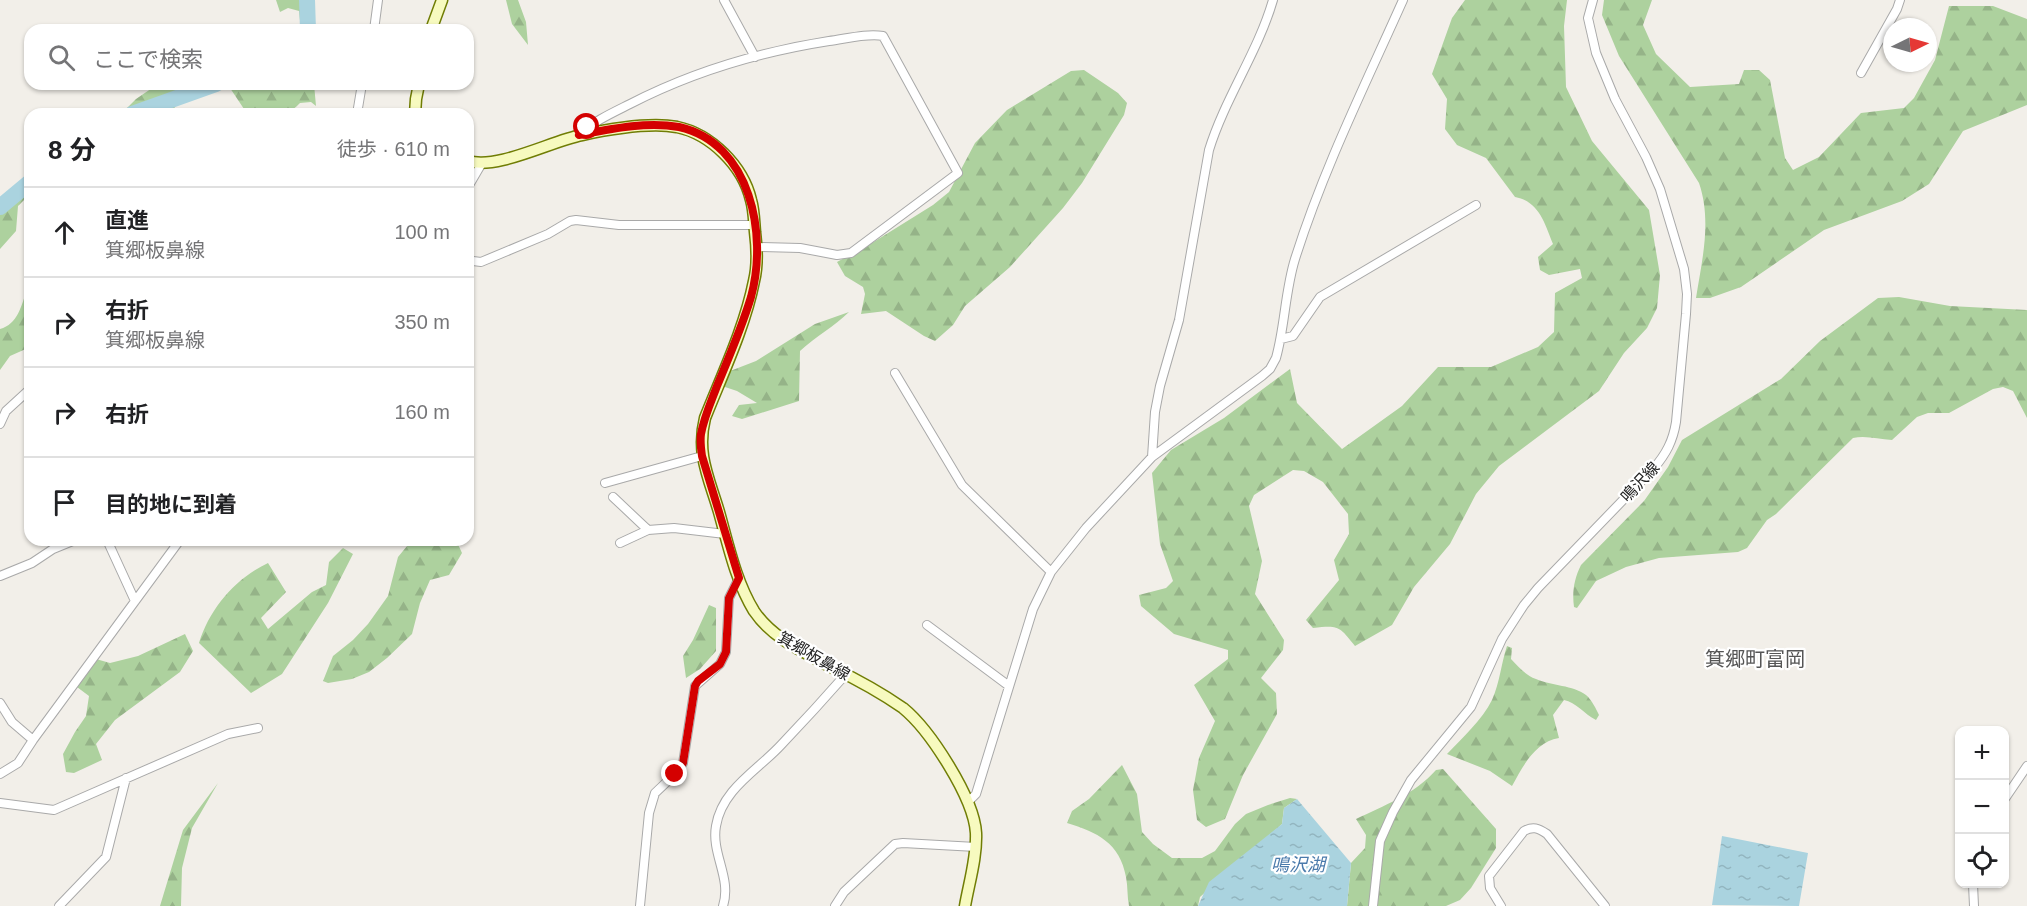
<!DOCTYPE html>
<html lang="ja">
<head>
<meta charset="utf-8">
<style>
	body { margin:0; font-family:Helvetica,"Noto Sans JP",sans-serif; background:#f2f2f2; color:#202124 }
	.controls { position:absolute; right:18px; bottom:18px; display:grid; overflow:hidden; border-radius:12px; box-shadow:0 2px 4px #0004 }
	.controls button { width:54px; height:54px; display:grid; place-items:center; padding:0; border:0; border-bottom:2px solid #e0e0e0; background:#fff; color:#202124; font:30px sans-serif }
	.compass { position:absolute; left:1883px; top:18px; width:54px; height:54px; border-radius:50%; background:#fff; box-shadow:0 2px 4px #0004; rotate:85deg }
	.stop { position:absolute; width:18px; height:18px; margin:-14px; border:4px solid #d40000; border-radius:50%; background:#fff }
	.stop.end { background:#d40000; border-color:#fff; box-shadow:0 2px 6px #0008 }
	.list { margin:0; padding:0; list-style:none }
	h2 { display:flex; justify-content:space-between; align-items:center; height:78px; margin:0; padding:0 24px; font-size:26px }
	h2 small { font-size:20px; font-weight:400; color:#757577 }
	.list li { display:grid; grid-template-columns:39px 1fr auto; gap:18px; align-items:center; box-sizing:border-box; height:90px; padding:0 24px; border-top:2px solid #e0e0e0 }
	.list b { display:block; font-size:22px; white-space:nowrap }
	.list p { margin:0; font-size:20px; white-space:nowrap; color:#757577 }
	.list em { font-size:20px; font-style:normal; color:#757577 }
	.icon { flex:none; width:33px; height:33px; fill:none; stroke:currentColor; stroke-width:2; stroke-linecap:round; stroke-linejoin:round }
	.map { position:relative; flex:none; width:2027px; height:906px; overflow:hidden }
	.search { position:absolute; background:#fff; box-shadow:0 2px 4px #0004; left:24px; top:24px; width:450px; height:66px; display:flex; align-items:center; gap:15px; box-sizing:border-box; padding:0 21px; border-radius:18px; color:#757577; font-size:22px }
	.panel { position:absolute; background:#fff; box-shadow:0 2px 4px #0004; left:24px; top:108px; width:450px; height:438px; border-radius:18px }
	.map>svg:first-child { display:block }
</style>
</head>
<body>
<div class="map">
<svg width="2027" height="906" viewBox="0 0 2027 906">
	<defs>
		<pattern id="forest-firs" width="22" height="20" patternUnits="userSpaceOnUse" patternTransform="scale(1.5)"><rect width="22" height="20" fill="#add19e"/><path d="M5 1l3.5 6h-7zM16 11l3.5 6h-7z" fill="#95b388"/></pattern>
		<pattern id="water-ripples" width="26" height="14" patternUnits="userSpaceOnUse" patternTransform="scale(1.5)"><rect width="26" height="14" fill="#aad3df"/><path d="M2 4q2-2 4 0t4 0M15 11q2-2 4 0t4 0" fill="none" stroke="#92b5bf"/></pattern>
	</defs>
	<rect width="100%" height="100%" fill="#f2efe9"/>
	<path fill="url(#forest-firs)" d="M 276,0 L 313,0 L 313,19 L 318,30 L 301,30 L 299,11 L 288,8 L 280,12 Z
		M 506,0 L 518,0 L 526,22 L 528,45 L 512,24 Z
		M 1465,0 L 1567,0 L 1564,26 L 1566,87 L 1592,141 L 1649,210 L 1660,275 L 1657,308 L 1647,328 L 1624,353 L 1599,391 L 1499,466 L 1476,494 L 1450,544 L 1414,587 L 1392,625 L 1355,646 C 1339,626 1339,625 1313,628 L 1306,620 L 1339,580 L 1334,560 L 1349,534 L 1348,514 L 1323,482 L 1304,471 L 1293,470 L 1254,495 L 1249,506 L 1262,561 L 1255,594 L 1284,640 L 1283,650 L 1261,678 L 1276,693 L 1277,714 L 1243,775 L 1225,819 L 1206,827 L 1197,820 L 1193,790 L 1199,758 L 1215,721 L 1194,685 L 1228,659 L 1228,650 L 1174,634 L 1141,606 L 1139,595 L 1166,588 L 1173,581 L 1160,544 L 1152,473 L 1171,450 L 1224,418 L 1290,369 L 1297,403 L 1342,449 L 1402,406 L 1438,367 L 1491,367 L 1538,347 L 1554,332 L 1555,293 L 1582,278 L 1580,269 L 1549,275 L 1540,270 L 1538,257 L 1553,244 C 1545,224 1539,201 1515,197 L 1486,158 L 1457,145 L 1445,129 L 1447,99 L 1432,74 L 1452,18 Z
		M 1604,0 L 1652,0 L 1643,25 L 1656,54 L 1690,87 L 1739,84 L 1744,70 L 1759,70 L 1770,80 L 1785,158 L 1793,170 L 1819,157 L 1861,113 L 1904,108 L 1914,98 L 1935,60 L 1949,6 L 1993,6 L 2027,19 L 2027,105 L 1963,131 L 1929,184 L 1902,201 L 1824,230 L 1741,287 L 1710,298 L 1696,298 C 1702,260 1712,221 1699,183 L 1619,56 L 1602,15 Z
		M 1084,70 L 1118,93 L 1127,103 L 1124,115 L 1082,183 L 1063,208 L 1010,267 L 965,306 L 953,325 L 935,341 L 924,336 L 886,311 L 861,314 L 865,294 L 863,287 L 845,276 L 837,262 L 872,243 L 933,205 L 949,192 L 975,143 L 1007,110 L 1071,71 Z
		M 158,84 L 314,84 L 316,106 L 311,102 L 300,103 C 286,119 270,114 251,114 L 246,112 L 230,88 L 173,99 L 176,114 L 121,114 L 136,99 Z
		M 30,179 L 30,194 L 18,206 L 16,231 L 0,249 L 0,198 Z
		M 27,290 L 30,291 L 30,341 L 28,348 L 10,356 L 0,370 L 0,329 C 18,324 21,306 27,290 Z
		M 1899,297 L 1950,306 L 2027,310 L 2027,418 L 2013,391 L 2003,387 L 1993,389 L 1949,413 L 1928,413 L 1917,417 L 1892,440 C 1878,439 1865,435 1853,438 L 1776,514 L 1767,520 L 1747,548 L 1738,552 L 1659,558 L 1626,567 L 1596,581 L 1577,608 L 1574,607 C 1572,592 1574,579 1581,565 L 1644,501 L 1668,467 L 1682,440 L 1781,379 L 1820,341 L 1878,298 Z
		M 849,312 C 834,327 816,336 800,351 L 799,401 L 742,419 L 732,416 L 739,405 L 757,403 L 737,391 L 722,386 L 725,373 L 756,361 L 815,324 Z
		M 412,540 L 456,540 L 462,553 L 449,575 L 430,580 L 420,603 L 412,634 L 387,658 L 369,672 L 352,679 L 328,683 L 323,681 L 333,656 L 353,640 L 368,624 L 388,596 L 398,557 Z
		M 343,548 L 353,554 L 328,603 L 282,674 L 251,693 L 199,643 C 210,608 235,579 268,563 L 286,592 L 261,618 L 268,629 L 312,592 L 326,585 L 329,562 Z
		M 709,605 L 716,608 L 716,651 L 700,669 L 686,678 L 683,656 L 693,640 Z
		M 185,634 L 193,651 L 180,672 L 115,720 L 96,744 L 102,760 L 74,773 L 66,772 L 63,754 L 75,732 L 86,716 L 89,696 L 77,687 L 96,659 L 110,663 L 138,656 Z
		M 1507,646 L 1512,648 L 1511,659 C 1519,667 1525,675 1536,679 C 1552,686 1573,685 1586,695 C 1592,700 1596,709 1599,715 L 1596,720 C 1584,714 1576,702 1564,700 L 1553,715 L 1559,738 C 1535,742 1523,766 1512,786 L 1490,771 L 1447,754 C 1462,738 1482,720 1492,700 C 1500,682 1501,664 1507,646 Z
		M 1122,765 L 1137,794 L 1142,832 L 1153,844 L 1172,858 L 1202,858 L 1215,851 L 1235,824 L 1246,814 L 1268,805 L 1290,798 L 1297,799 L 1284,808 L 1282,824 L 1200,897 L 1198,906 L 1129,906 C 1127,897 1128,887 1126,877 C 1120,843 1097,832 1067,823 L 1072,811 L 1089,799 Z
		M 1443,769 L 1496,829 L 1496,848 L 1471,888 L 1460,900 L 1446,906 L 1347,906 L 1351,863 L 1365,848 L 1366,835 L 1356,819 C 1383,806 1415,794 1436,770 Z
		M 218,783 L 192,828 L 182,868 L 181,906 L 160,906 L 183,830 Z"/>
	<path fill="url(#water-ripples)" d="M 1297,799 L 1351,863 L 1347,906 L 1198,906 L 1209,882 L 1282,824 L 1284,808 Z
		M 1722,836 L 1808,853 L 1799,906 L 1712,905 Z"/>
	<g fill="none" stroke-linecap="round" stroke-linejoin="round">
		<path stroke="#aad3df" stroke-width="16" d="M 307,0 L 308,30
			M 132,114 L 216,84
			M 0,207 L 30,182"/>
		<g stroke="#a9a9a9" stroke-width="10">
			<path id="minor" d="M 724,0 L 755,57
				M 374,30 L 378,0
				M 1861,73 L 1897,9 L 1900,0
				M 357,114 L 362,84
				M 579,135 C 594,121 612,113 630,104 C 692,72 759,52 829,41 C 845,39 867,33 883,36 L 958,173 L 851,253 L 837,255 L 800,248 L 757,247
				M 468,187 L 482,163
				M 29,244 L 30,250
				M 468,258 L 473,261 L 481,262 L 548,234 L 570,221 L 576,220 L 619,225 L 754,225
				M 1281,339 L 1293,336 L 1320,297 L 1476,205
				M 895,373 L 962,485 L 1051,572
				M 0,424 L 6,411 L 30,389
				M 1152,457 L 1155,412 L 1160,386 L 1179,320 L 1209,150 C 1225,98 1258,52 1273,0
				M 605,483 L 702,456
				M 613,497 L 648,530
				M 107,540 L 135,601
				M 620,543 L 648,530 L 674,528 L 725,534
				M 0,576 L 32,563 L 53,549 L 75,540
				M 927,625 L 1009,686
				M 0,703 L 12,722 L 33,740
				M 0,774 L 18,763 L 33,740 L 180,540
				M 2004,800 L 2027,766
				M 968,802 L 976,794 L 1033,609 L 1051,572 L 1086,528 L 1152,457 L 1262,376 L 1270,369 L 1276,358 C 1285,326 1285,291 1295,259 C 1323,170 1365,85 1403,0
				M 0,803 L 54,810 L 228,734 L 258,728
				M 1973,884 L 1974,906
				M 59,906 L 106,857 L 126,778
				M 640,906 L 649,813 L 655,793 L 675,774 L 683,763 L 695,686 L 720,664 L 726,652 L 729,598 L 739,578
				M 723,906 C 732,878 711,854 716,826 C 722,789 758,770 781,745 C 803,722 825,698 846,674
				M 835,906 L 844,892 L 895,844 L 903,843 L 976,847
				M 1373,906 L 1380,841 L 1393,812 L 1411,780 L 1471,707 L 1502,639 L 1524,605 L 1538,588 L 1654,468 C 1666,454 1673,441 1676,422 L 1686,314 L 1687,294 L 1684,269 L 1660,189 L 1646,157 L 1615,99 L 1596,53 L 1588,18 L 1593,0
				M 1501,906 L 1490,888 L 1489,876 L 1524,831 C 1533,826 1538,828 1547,834 L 1605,906"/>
		</g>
		<g stroke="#707d05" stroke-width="13">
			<path id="secondary" d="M 431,30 L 442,0
				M 415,114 L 416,99 L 419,84
				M 468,161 C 498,170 551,141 582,135 C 610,129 649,122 677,127 C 711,134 743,166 751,200 C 754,210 754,221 755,232 C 757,248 758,265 754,281 C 745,327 722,375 705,418 C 696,454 709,478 719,512 C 728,544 736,582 754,611 C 772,638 804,652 831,667 C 856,679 880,692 903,708 C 930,730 974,798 976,833 C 977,857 969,883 965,906"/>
		</g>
		<use href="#minor" stroke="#fff" stroke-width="8"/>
		<use href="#secondary" stroke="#f7fabf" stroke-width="10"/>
	</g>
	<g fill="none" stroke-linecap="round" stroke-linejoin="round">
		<path stroke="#d40000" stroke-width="8" d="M 587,127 L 579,135 C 610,129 647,121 679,127 C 751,143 768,235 751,297 C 742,327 729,357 717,386 C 711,402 704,417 701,434 C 700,441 701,449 702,456 L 739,578 L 729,598 L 726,652 L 720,664 L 698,681 L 695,686 L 683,763 L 675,774"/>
	</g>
	<g text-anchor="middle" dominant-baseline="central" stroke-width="4.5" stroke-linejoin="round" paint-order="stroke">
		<g font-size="16" fill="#222" stroke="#fff">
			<text transform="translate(1640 482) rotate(-47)">鳴沢線</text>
			<text transform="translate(814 656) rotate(30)">箕郷板鼻線</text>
		</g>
		<g font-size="18" font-style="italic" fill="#4a7aab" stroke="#fff">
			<text x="1298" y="865">鳴沢湖</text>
		</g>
		<g font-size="20" fill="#555" stroke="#fff">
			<text x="1755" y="659">箕郷町富岡</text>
		</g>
	</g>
</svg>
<div class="controls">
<button>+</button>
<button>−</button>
<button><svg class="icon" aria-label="locate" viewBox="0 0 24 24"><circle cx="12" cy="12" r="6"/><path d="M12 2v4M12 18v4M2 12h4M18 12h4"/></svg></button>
</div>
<svg class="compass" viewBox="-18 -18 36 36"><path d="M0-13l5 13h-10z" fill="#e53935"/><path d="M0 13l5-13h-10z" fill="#757577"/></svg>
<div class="stop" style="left:587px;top:127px"></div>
<div class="stop end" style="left:675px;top:774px"></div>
<div class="search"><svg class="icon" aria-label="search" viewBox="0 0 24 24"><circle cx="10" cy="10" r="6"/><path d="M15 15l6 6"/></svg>ここで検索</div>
<section class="panel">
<h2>8 分<small>徒歩 · 610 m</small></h2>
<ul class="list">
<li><svg class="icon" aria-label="ahead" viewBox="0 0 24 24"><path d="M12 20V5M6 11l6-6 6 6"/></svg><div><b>直進</b><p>箕郷板鼻線</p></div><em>100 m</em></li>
<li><svg class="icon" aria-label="right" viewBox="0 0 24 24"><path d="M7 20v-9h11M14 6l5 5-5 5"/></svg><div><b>右折</b><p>箕郷板鼻線</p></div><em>350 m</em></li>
<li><svg class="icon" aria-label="right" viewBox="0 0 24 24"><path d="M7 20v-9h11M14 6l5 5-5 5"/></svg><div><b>右折</b></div><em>160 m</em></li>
<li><svg class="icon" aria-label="arrive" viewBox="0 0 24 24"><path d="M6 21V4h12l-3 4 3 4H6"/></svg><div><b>目的地に到着</b></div></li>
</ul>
</section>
</div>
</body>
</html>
